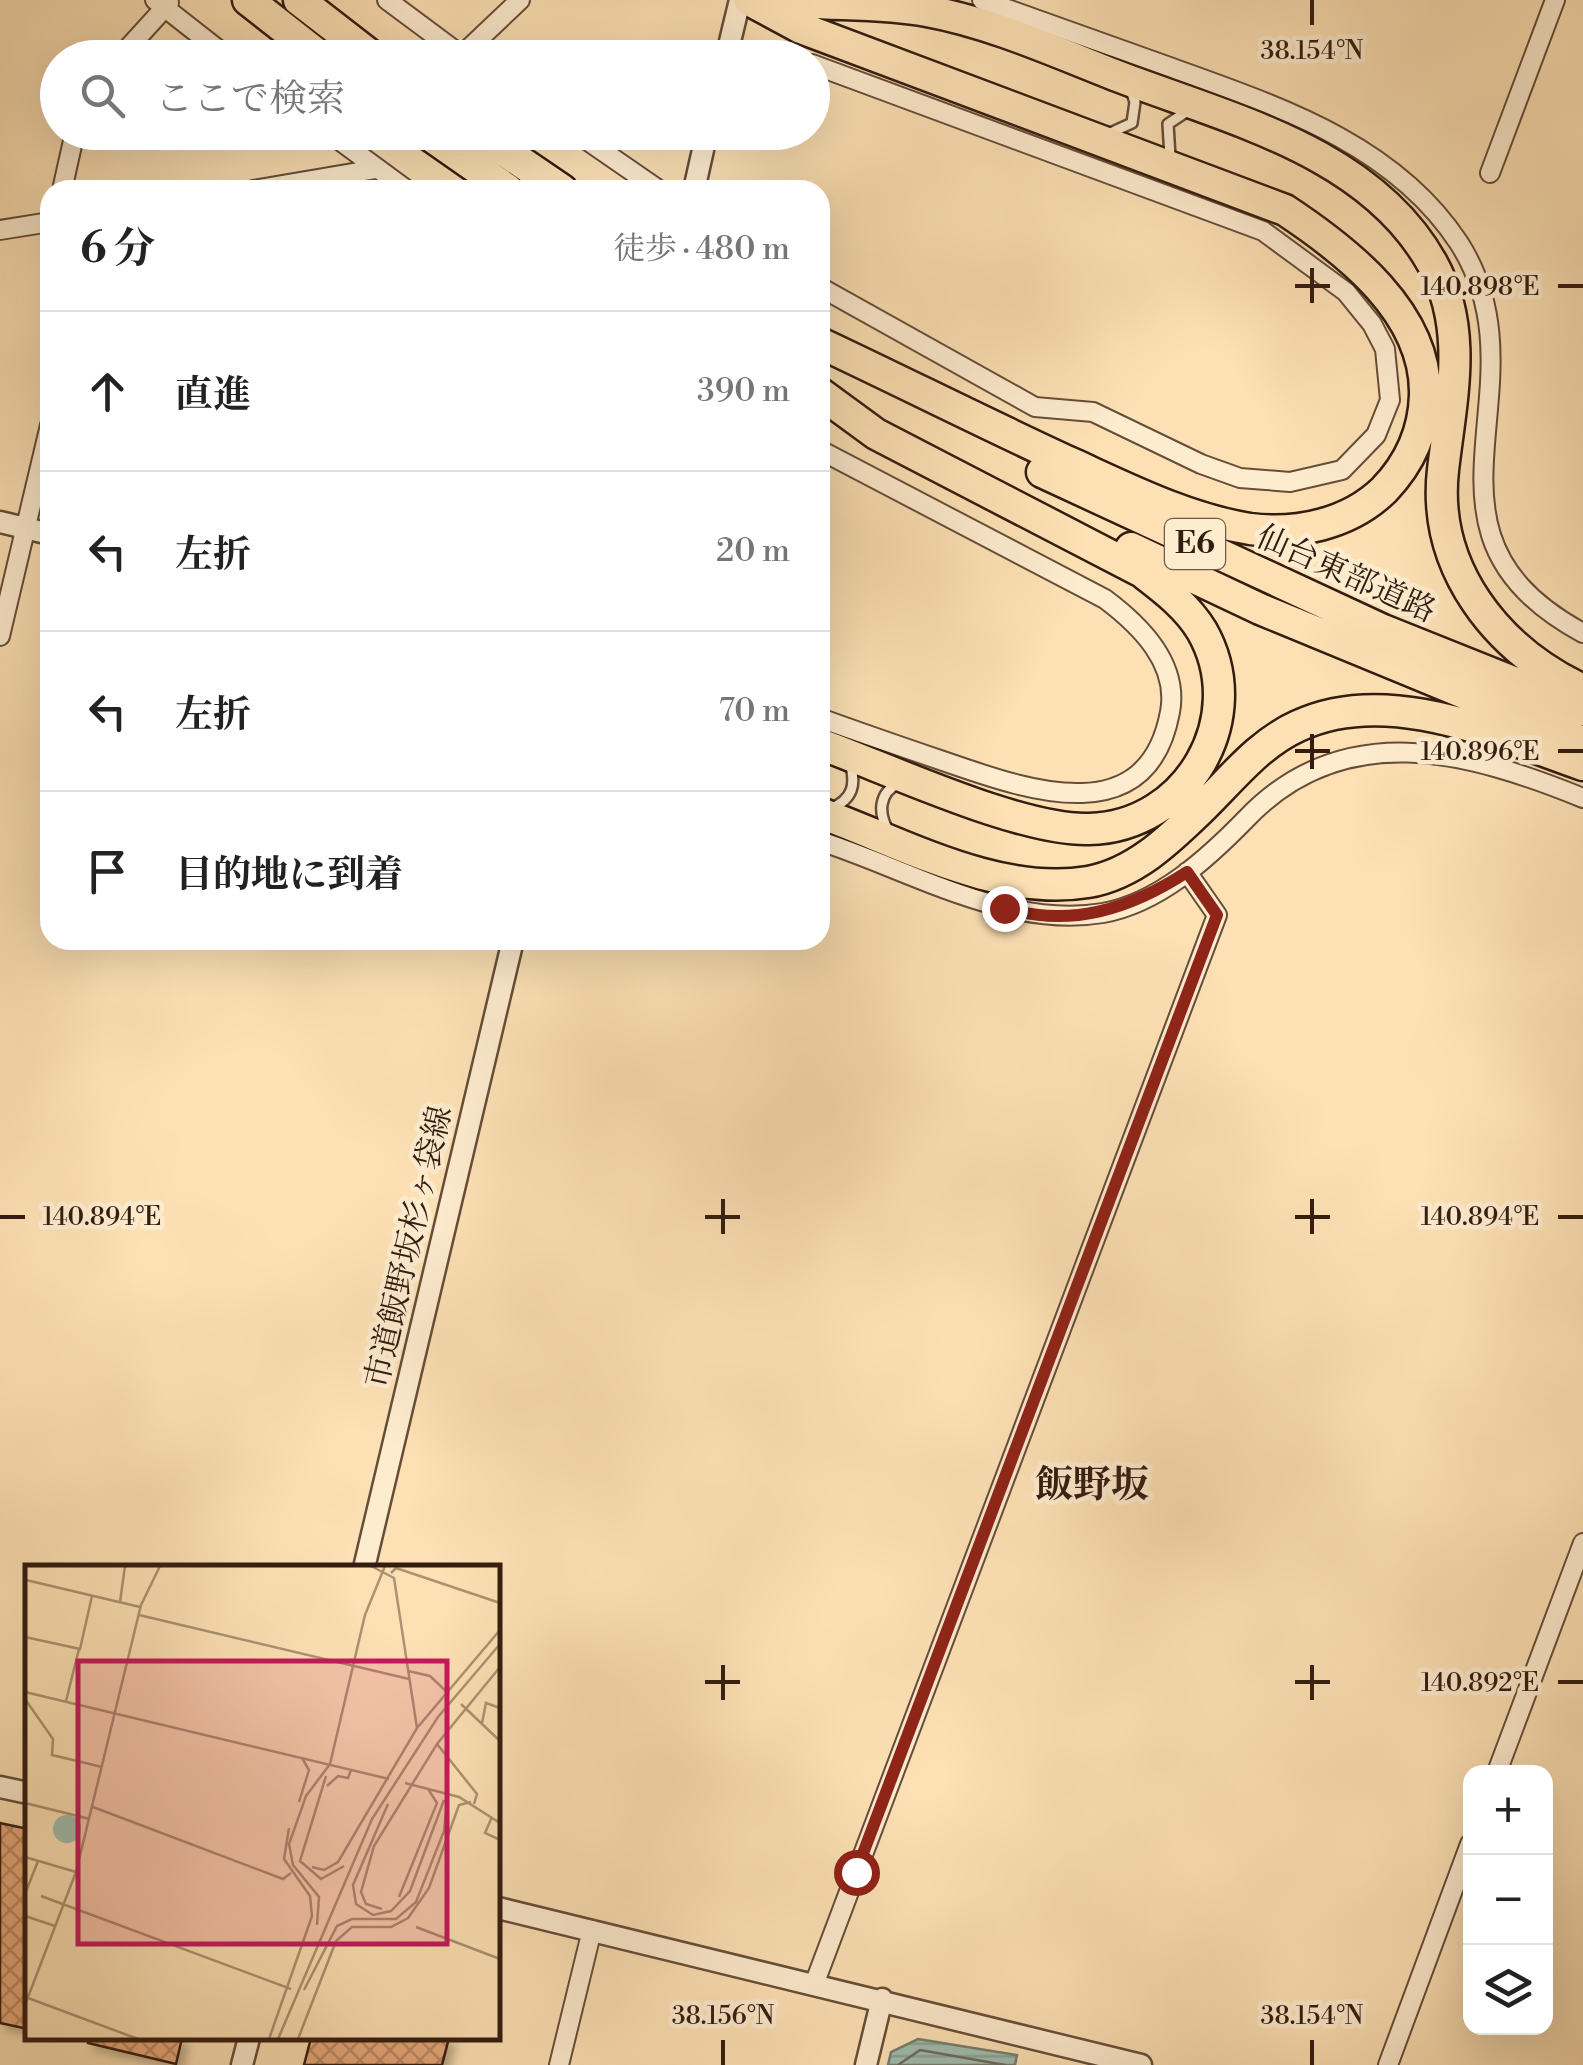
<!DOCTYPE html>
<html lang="ja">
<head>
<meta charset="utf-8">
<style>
	body { margin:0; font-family:"Libre Bodoni","Noto Serif JP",serif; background:#f2f2f2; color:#222 }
	.controls { position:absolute; right:30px; bottom:30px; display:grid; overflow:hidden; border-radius:20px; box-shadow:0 10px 40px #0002 }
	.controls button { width:90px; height:90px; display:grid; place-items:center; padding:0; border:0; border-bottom:2px solid #e0e0e0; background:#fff; color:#222; font:50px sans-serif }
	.stop { position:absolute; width:30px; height:30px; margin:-22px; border:8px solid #8f2418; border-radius:50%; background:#fff }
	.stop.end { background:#8f2418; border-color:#fff; box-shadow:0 2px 10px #0008 }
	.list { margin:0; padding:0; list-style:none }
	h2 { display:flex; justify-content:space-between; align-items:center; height:130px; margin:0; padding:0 40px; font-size:42px }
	h2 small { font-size:32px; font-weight:400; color:#767676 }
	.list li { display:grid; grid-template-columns:65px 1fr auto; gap:30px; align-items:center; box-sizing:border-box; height:160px; padding:0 40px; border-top:2px solid #e0e0e0 }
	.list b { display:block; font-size:38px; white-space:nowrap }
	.list em { font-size:32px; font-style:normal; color:#767676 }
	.icon { flex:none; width:55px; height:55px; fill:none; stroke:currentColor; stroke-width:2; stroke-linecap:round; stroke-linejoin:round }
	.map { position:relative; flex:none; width:1583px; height:2065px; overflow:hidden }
	.search { position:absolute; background:#fff; box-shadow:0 10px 40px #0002; left:40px; top:40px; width:790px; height:110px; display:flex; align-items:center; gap:25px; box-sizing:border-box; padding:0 35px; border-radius:55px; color:#767676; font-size:38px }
	.panel { position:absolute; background:#fff; box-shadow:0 10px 40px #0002; left:40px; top:180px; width:790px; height:770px; border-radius:30px }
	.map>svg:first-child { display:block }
</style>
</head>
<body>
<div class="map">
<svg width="1583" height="2065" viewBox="0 0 1583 2065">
	<defs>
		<pattern id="water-rules" width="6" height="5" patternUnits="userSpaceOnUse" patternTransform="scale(2.5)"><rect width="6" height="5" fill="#9fbdaf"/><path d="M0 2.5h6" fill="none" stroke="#89a296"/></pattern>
		<pattern id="building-cross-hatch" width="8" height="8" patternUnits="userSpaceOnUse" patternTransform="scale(2.5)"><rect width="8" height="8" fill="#e6a87a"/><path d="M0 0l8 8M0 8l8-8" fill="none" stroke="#bb8863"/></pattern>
		<filter id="shadow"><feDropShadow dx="6" dy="6" stdDeviation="5" flood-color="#0004"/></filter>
	</defs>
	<rect width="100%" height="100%" fill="#fde1b5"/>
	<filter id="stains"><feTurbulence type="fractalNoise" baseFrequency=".002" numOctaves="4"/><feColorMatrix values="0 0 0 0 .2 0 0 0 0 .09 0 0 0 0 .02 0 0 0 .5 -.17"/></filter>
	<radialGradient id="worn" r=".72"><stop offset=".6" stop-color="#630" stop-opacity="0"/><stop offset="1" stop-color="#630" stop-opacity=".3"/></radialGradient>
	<path fill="url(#water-rules)" stroke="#747d6f" stroke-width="2.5" d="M 918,2039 L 1017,2055 L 1015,2065 L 888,2065 L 891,2052 Z"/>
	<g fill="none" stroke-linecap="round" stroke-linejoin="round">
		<path stroke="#696c60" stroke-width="2.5" d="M 898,2065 L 920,2050 L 1005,2065"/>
	</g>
	<path fill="url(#building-cross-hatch)" stroke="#331c10" stroke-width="2.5" filter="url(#shadow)" d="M 0,1823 L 28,1829 L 28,2029 L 0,2023 Z
		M 88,2038 L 182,2038 L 176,2064 L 88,2043 Z
		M 311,2038 L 449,2038 L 442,2065 L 304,2065 Z"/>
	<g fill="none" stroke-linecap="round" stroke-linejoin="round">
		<g stroke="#664d39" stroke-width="14">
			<path id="service" d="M 1108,134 L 1132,123 L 1135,102 L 1130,87
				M 1170,157 L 1168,124 L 1189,110
				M 830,809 C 854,799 856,784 850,762
				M 889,832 C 878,814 878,793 899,783"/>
		</g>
		<g stroke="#664d39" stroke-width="22">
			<path id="minor" d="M 155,0 L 229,58
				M 387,0 L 465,58
				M 982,0 C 1043,22 1105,44 1167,66 C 1274,105 1393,142 1459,243 C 1551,387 1393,531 1583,633
				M 462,55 L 520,0
				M 119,58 L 169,3
				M 782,58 L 795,58
				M 812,64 L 1263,231 L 1346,292 L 1372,324 L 1385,349 L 1390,400 L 1376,435 L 1342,470 L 1290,482 L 1240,478 L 1201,464 L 1093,412 L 1035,407 L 820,287
				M 328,132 L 407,190
				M 575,132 L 659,190
				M 1490,173 L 1555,0
				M 62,190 L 75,132
				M 253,190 L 376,169
				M 0,230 L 50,222
				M 820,450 L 1105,599 C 1141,626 1179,664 1170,712 C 1147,836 1022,788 943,761 C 902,747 861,733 820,718
				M 0,636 L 50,425
				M 820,841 C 910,870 1006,929 1103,913 C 1159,903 1208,858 1246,819 C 1343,717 1467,751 1583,798
				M 1497,1772 L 1583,1543
				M 815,1982 L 1217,915 L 1187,872
				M 559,2065 L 592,1930
				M 1388,2065 L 1470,1844"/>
		</g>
		<g stroke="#664d39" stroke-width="25">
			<path id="tertiary" d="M 726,58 L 740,0
				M 694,190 L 707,132
				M 0,522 L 50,534
				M 364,1568 L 513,940
				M 0,1787 L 28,1793
				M 498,1908 L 1141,2065
				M 242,2065 L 249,2038
				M 866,2065 L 882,1999"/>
		</g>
		<g stroke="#331c10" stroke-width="35">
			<path id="motorway" d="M 248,0 L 322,58
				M 299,0 L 374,58
				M 749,0 L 801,28 L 1285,210 C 1347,251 1427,313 1425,395 C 1424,432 1409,464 1384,490 C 1349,524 1297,535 1250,529 C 1188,519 1130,490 1073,464 C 988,425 905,383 820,343
				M 777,0 C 827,6 878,2 927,11 C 993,23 1058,53 1120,77 C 1230,119 1370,152 1432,263 C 1469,329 1451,400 1443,470 C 1432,568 1496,649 1583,690
				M 425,132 L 508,190
				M 477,132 L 562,190
				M 820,393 L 876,434 L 1142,572 C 1164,589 1187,606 1202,631 C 1251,717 1188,827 1089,829 C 1020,831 889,769 820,744
				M 1042,472 L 1383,630 L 1583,710
				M 1131,548 L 1260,609 L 1583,742
				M 820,813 C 903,843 997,897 1088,882 C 1134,874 1169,840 1201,809 C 1231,780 1258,744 1298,726 C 1387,684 1497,735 1583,765"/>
		</g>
		<use href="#service" stroke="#feeccf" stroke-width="9"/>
		<use href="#minor" stroke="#feeccf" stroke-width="18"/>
		<use href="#tertiary" stroke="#feeccf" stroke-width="20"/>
		<use href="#motorway" stroke="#fde1b5" stroke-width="30"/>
	</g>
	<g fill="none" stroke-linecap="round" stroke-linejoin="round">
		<path stroke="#8f2418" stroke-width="12" d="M 856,1872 L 1217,915 L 1187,872 C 1130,909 1071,928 1004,908"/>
	</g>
	<path fill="none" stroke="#331c10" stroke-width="4" d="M 1312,0 L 1312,25M 1312,268 L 1312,303M 1295,286 L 1330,286M 1558,286 L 1583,286M 1312,734 L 1312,769M 1295,751 L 1330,751M 1558,751 L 1583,751M 723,1199 L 723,1234M 1312,1199 L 1312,1234M 0,1217 L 25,1217M 705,1217 L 740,1217M 1295,1217 L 1330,1217M 1558,1217 L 1583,1217M 723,1665 L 723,1700M 1312,1665 L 1312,1700M 705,1682 L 740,1682M 1295,1682 L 1330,1682M 1558,1682 L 1583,1682M 723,2040 L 723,2065M 1312,2040 L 1312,2065"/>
	<g text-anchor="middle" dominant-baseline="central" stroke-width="9" stroke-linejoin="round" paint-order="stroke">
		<rect fill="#feeccf" stroke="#705a49" stroke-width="2.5" x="1165" y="519" width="60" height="50" rx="8"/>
		<g font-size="30" font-weight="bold" fill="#331c10">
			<text x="1195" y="544">E6</text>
		</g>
		<g font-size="32" fill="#331c10" stroke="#feeccf">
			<text transform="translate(1346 574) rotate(24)">仙台東部道路</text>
			<text transform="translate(409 1247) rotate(-77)">市道飯野坂杉ヶ袋線</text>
		</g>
		<g font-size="38" font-weight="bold" fill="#331c10" stroke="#feeccf">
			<text x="1092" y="1485">飯野坂</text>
		</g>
	</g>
	<g transform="translate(25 1565)">
		<rect width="475" height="475" fill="#fde1b5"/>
		<path d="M28 264a14 14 0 1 1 28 0a14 14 0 1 1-28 0Z" fill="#9fbdaf"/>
		<path fill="none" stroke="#ac9273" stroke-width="2.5" d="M 346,1 L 369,13 L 392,163M 366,8 L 371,3 L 475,38M 1,15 L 115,42M 95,37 L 100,1M 114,50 L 384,114M 0,72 L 55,84 L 67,31M 383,106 L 405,111 L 424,129M 0,127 L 364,214M 0,134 L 28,174 L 27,190 L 77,202M 41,136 L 54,84M 436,139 L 475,176M 457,158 L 461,138 L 475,143M 412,179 L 452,229 L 449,239M 305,199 L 340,50 L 360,1M 301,211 L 275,296 L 296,314 L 319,301M 380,218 L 434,232 L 475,258M 302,221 L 313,211 L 323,213 L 326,205M 274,237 L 284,205 L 277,193M 0,238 L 65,254M 363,239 L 328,320 L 331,339 L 348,350 L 366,346 L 385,326 L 419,235M 68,242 L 258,314 L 266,308M 467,252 L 460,268 L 475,275M 0,292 L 51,307M 287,302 L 299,305 L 313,297 L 392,163 L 475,65M 0,329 L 13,296M 16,331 L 266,424M 374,332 L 412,238 L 403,224M 357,344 L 341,339 L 336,327 L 349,281 L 412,179 L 475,102M 0,351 L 30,361M 292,360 L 294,332 L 268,300 L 264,279 L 281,231 L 305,199M 391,362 L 475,394M 279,425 L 312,361 L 327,354 L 371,354 L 391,337 L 419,266 L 423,228M 3,433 L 113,474M 0,440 L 51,307 L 116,40 L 135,1M 244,474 L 287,351 L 285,331 L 259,294 L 264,263M 253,474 L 347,254 L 413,152 L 475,79M 273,474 L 311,376 L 327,362 L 366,362 L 383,353 L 404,323 L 434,240 L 446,237"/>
		<path fill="#c2185b" fill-opacity="0.15" stroke="#c2185b" stroke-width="5" d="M 53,96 L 422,96 L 422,379 L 53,379 Z"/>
		<rect width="475" height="475" fill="none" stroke="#331c10" stroke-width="5"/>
	</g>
	<g font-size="25" text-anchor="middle" fill="#331c10" stroke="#feeccf" stroke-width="9" stroke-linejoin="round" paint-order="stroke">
		<text x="1312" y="59">38.154°N</text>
		<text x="1480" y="295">140.898°E</text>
		<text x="1480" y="760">140.896°E</text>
		<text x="1480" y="1225">140.894°E</text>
		<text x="102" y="1225">140.894°E</text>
		<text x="1480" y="1691">140.892°E</text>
		<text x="723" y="2024">38.156°N</text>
		<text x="1312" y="2024">38.154°N</text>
	</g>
	<rect width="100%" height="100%" filter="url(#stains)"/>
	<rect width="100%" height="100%" fill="url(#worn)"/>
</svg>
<div class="controls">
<button>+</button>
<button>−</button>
<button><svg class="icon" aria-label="layers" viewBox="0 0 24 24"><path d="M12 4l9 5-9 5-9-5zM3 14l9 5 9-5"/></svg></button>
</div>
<div class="stop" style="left:856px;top:1872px"></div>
<div class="stop end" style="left:1004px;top:908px"></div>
<div class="search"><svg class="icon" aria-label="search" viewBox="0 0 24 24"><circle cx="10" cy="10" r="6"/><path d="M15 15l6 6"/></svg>ここで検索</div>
<section class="panel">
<h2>6 分<small>徒歩 · 480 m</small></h2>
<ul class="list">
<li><svg class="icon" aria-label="ahead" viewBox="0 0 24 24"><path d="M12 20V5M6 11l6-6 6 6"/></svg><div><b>直進</b></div><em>390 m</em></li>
<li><svg class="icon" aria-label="left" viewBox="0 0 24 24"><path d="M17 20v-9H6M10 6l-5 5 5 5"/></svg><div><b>左折</b></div><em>20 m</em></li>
<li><svg class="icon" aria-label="left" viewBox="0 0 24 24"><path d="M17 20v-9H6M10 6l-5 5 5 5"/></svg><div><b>左折</b></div><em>70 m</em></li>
<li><svg class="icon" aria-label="arrive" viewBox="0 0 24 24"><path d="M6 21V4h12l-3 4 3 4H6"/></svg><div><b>目的地に到着</b></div></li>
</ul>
</section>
</div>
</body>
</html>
